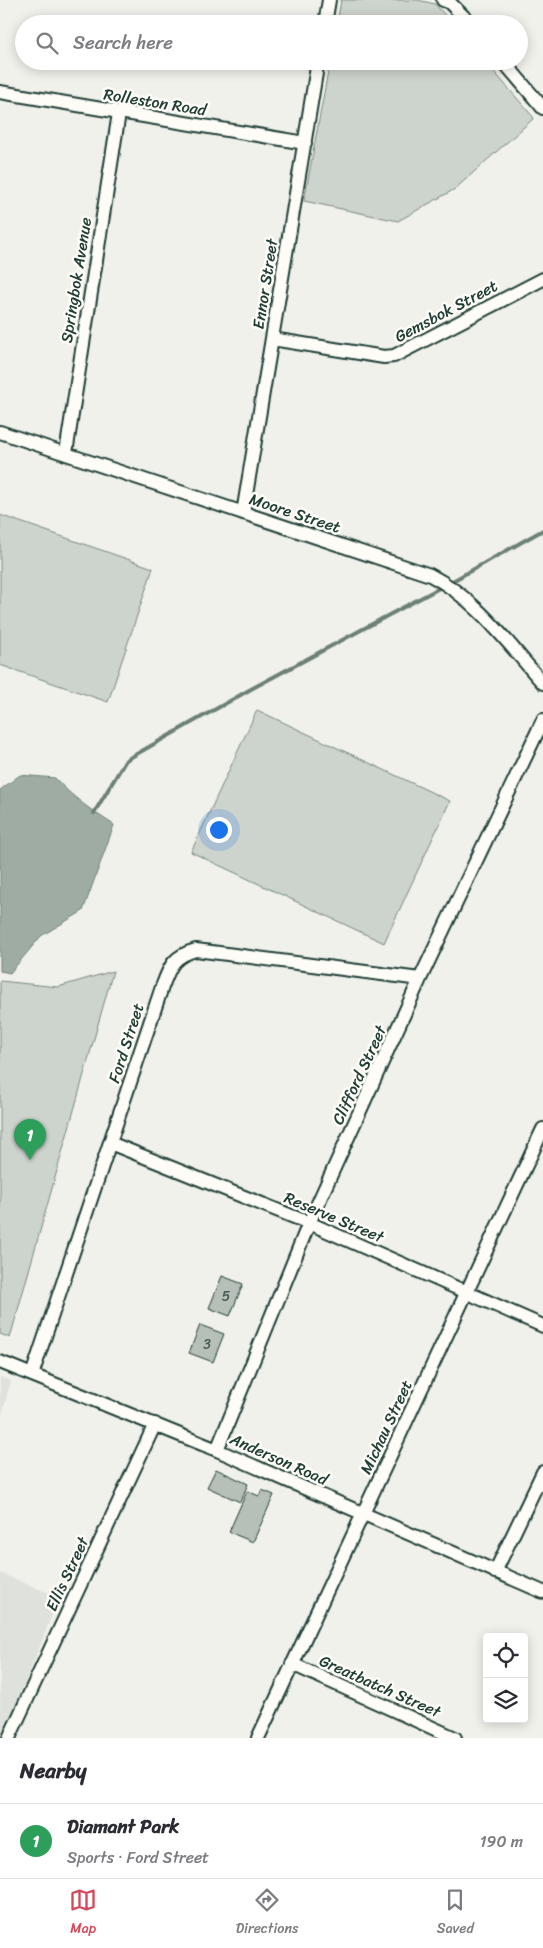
<!DOCTYPE html>
<html lang="en">
<head>
<meta charset="utf-8">
<style>
	body { margin:0; font-family:Sriracha,sans-serif; background:#f7f7f7; color:#2b2b33 }
	.controls { position:absolute; right:15px; bottom:15px; display:grid; overflow:hidden; border-radius:5px; box-shadow:0 2px 12px #0003 }
	.controls button { width:45px; height:45px; display:grid; place-items:center; padding:0; border:0; border-bottom:1px solid #e1e1e2; background:#fff; color:#2b2b33; font:25px sans-serif }
	.you { position:absolute; left:218px; top:829px; width:18px; height:18px; margin:-12px; border:4px solid #fff; border-radius:50%; background:#1a73e8; box-shadow:0 0 0 8px #1a73e833 }
	.badge { display:grid; place-items:center; width:32px; height:32px; border-radius:50%; background:#d1495b; color:#fff; font-size:16px; font-weight:700 }
	.pin { position:absolute; translate:-50% -41px; filter:drop-shadow(0 1px 2px #0008) }
	.pin::after { content:''; position:absolute; top:26px; width:18px; height:15px; background:inherit; clip-path:polygon(0 0,100% 0,50% 100%) }
	.list { margin:0; padding:0; list-style:none }
	h2 { display:flex; justify-content:space-between; align-items:center; height:65px; margin:0; padding:0 20px; font-size:21px }
	h2 small { font-size:16px; font-weight:400; color:#7c7c81 }
	.list li { display:grid; grid-template-columns:32px 1fr auto; gap:15px; align-items:center; box-sizing:border-box; height:75px; padding:0 20px; border-top:1px solid #e1e1e2 }
	.list b { display:block; font-size:19px; white-space:nowrap }
	.list p { margin:0; font-size:16px; white-space:nowrap; color:#7c7c81 }
	.list em { font-size:16px; font-style:normal; color:#7c7c81 }
	.icon { flex:none; width:28px; height:28px; fill:none; stroke:currentColor; stroke-width:2; stroke-linecap:round; stroke-linejoin:round }
	.map { position:relative; flex:none; width:543px; height:1738px; overflow:hidden }
	.search { position:absolute; background:#fff; box-shadow:0 2px 12px #0003; left:15px; right:15px; top:15px; height:55px; display:flex; align-items:center; gap:12px; box-sizing:border-box; padding:0 18px; border-radius:28px; color:#7c7c81; font-size:19px }
	.sheet { height:140px; background:#fff }
	nav { display:flex; justify-content:space-around; align-items:center; box-sizing:border-box; height:70px; border-top:1px solid #e1e1e2; background:#fff; font-size:14px; color:#7c7c81 }
	nav a { display:grid; justify-items:center; gap:2px }
	nav .on { color:#d1495b }
	.map>svg:first-child { display:block }
</style>
</head>
<body>
<div class="map">
<svg width="543" height="1738" viewBox="0 0 543 1738">
	<rect width="100%" height="100%" fill="#f0f1eb"/>
	<filter id="ink" filterUnits="userSpaceOnUse"><feTurbulence type="fractalNoise" baseFrequency=".02" numOctaves="2"/><feDisplacementMap in="SourceGraphic" scale="10" xChannelSelector="R" yChannelSelector="G"/><feConvolveMatrix kernelMatrix="1 2 1 2 8 2 1 2 1" color-interpolation-filters="sRGB"/></filter>
	<g filter="url(#ink)">
		<path fill="#dfe2dc" d="M 0,1377 L 11,1381 L 0,1421 Z
			M 0,1573 L 59,1597 L 4,1738 L 0,1738 Z"/>
		<path fill="#cdd3cd" stroke="#768880" d="M 341,0 L 418,0 L 435,4 L 453,24 L 337,24 Z
			M 330,61 L 485,61 L 534,118 L 455,189 L 398,221 L 304,201 Z
			M 0,515 L 153,568 L 108,702 L 0,665 Z
			M 257,710 L 450,801 L 384,943 L 191,852 Z
			M 113,971 L 10,1338 L 0,1334 L 0,981 L 58,987 Z"/>
		<path fill="#9faca4" stroke="#6c8077" d="M 20,775 L 55,778 C 72,797 92,811 114,825 L 83,911 L 41,936 L 10,973 L 0,971 L 0,790 Z"/>
		<g fill="none" stroke-linecap="round" stroke-linejoin="round">
			<path stroke="#6c8077" stroke-width="4" d="M 449,583 L 543,530
				M 94,813 L 126,760 L 251,689 L 443,586"/>
		</g>
		<path fill="#b6bfb8" stroke="#1f3d34" d="M 222,1276 L 243,1284 L 230,1316 L 209,1308 Z
			M 200,1325 L 224,1334 L 213,1362 L 189,1353 Z
			M 216,1469 L 248,1484 L 240,1502 L 207,1487 Z
			M 262,1490 L 274,1495 L 253,1542 L 229,1532 L 247,1491 L 259,1496 Z"/>
		<g fill="none" stroke-linecap="round" stroke-linejoin="round">
			<g stroke="#1f3d34" stroke-width="16">
				<path id="minor" d="M 443,0 L 449,2 L 471,24
					M 325,24 L 329,0
					M 503,61 L 543,108
					M 0,92 L 305,143
					M 272,339 L 384,357 L 394,356 L 543,279
					M 0,432 L 430,575 C 477,599 509,645 543,683
					M 66,453 L 119,113
					M 243,513 L 318,61
					M 110,1143 L 309,1223 L 543,1326
					M 0,1362 L 217,1450 L 543,1592
					M 32,1375 L 162,987 C 170,966 173,956 196,950 L 420,979
					M 217,1450 L 309,1223 L 420,979 L 543,720
					M 495,1572 L 543,1472
					M 292,1664 L 455,1738
					M 9,1738 L 155,1424
					M 258,1738 L 543,1129"/>
			</g>
			<use href="#minor" stroke="#fdfcf7" stroke-width="12"/>
		</g>
	</g>
	<g text-anchor="middle" dominant-baseline="central" stroke-width="5" stroke-linejoin="round" paint-order="stroke">
		<g font-size="14" fill="#455e55">
			<text x="226" y="1296">5</text>
			<text x="207" y="1344">3</text>
		</g>
		<g font-size="16" fill="#1f3d34" stroke="#fdfcf7">
			<text transform="translate(155 102) rotate(9)">Rolleston Road</text>
			<text transform="translate(76 280) rotate(-81)">Springbok Avenue</text>
			<text transform="translate(265 284) rotate(-81)">Ennor Street</text>
			<text transform="translate(446 311) rotate(-28)">Gemsbok Street</text>
			<text transform="translate(295 513) rotate(18)">Moore Street</text>
			<text transform="translate(126 1043) rotate(-72)">Ford Street</text>
			<text transform="translate(359 1075) rotate(-65)">Clifford Street</text>
			<text transform="translate(334 1217) rotate(23)">Reserve Street</text>
			<text transform="translate(386 1427) rotate(-65)">Michau Street</text>
			<text transform="translate(279 1459) rotate(24)">Anderson Road</text>
			<text transform="translate(67 1574) rotate(-65)">Ellis Street</text>
			<text transform="translate(380 1686) rotate(24)">Greatbatch Street</text>
		</g>
	</g>
</svg>
<div class="controls">
<button><svg class="icon" aria-label="locate" viewBox="0 0 24 24"><circle cx="12" cy="12" r="6"/><path d="M12 2v4M12 18v4M2 12h4M18 12h4"/></svg></button>
<button><svg class="icon" aria-label="layers" viewBox="0 0 24 24"><path d="M12 4l9 5-9 5-9-5zM3 14l9 5 9-5"/></svg></button>
</div>
<div class="you"></div>
<div class="pin badge" style="left:30px;top:1160px;background:#2e9e5b">1</div>
<div class="search"><svg class="icon" aria-label="search" viewBox="0 0 24 24"><circle cx="10" cy="10" r="6"/><path d="M15 15l6 6"/></svg>Search here</div>
</div>
<section class="sheet">
<h2>Nearby<small></small></h2>
<ul class="list">
<li><span class="badge" style="background:#2e9e5b">1</span><div><b>Diamant Park</b><p>Sports · Ford Street</p></div><em>190 m</em></li>
</ul>
</section>
<nav>
<a class="on"><svg class="icon" aria-label="map" viewBox="0 0 24 24"><path d="M3 6l6-2 6 2 6-2v14l-6 2-6-2-6 2zM9 4v14M15 6v14"/></svg>Map</a>
<a><svg class="icon" aria-label="directions" viewBox="0 0 24 24"><path d="M12 3l9 9-9 9-9-9zM9 14v-3h6M13 9l2 2-2 2"/></svg>Directions</a>
<a><svg class="icon" aria-label="saved" viewBox="0 0 24 24"><path d="M7 4h10v16l-5-4-5 4z"/></svg>Saved</a>
</nav>
</body>
</html>
